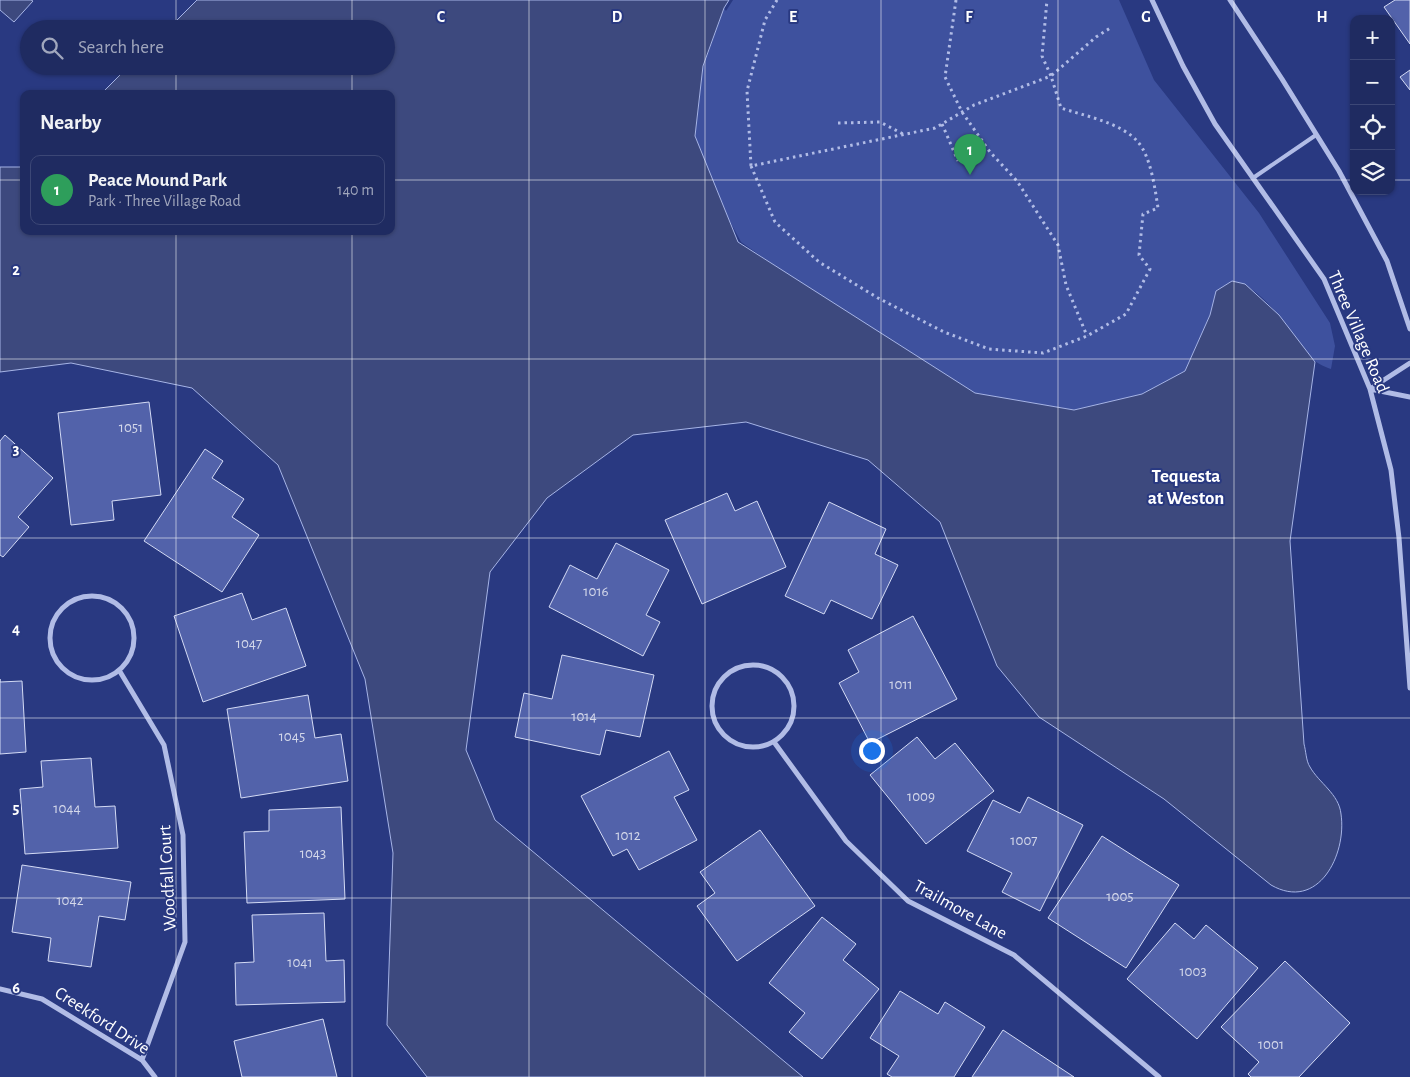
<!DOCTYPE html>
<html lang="en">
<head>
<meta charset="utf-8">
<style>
	body { margin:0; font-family:"Alegreya Sans",sans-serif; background:#2c376a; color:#f1f3f6 }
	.controls { position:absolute; right:15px; top:15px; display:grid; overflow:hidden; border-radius:10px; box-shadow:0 1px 4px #0004 }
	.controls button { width:45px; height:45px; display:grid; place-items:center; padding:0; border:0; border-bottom:1px solid #3c4776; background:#1f2b61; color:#f1f3f6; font:25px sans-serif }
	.you { position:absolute; left:871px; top:750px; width:18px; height:18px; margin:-12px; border:4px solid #fff; border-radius:50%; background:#1a73e8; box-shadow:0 0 0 8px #1a73e833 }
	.badge { display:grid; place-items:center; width:32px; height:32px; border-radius:50%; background:#8abfa5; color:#fff; font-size:16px; font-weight:700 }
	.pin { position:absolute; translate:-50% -41px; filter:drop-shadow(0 1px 2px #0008) }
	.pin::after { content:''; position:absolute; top:26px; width:18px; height:15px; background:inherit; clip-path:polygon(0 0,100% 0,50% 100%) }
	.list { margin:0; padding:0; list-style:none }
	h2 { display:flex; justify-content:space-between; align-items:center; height:65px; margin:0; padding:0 20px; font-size:21px }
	h2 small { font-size:16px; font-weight:400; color:#a1a7bd }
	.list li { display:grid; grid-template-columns:32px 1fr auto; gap:15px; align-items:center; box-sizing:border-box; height:70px; margin:0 10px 10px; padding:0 10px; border:1px solid #3c4776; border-radius:10px }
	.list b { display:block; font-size:19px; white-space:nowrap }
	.list p { margin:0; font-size:16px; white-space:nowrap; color:#a1a7bd }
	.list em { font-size:16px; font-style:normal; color:#a1a7bd }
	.icon { flex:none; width:28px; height:28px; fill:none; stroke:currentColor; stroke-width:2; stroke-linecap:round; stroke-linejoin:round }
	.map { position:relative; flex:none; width:1410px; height:1077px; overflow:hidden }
	.search { position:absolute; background:#1f2b61; box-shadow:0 1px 4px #0004; left:20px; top:20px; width:375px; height:55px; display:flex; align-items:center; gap:12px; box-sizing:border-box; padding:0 18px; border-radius:28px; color:#a1a7bd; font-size:19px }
	.panel { position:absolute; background:#1f2b61; box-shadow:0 1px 4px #0004; left:20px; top:90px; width:375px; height:145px; border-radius:10px }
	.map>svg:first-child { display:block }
</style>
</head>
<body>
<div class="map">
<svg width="1410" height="1077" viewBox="0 0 1410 1077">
	<rect width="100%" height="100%" fill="#293981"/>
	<path fill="#3e519e" d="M 733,0 L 1119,0 L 1154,80 L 1259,213 L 1330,323 L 1335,346 L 1331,369 C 1325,367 1318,364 1314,360 C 1291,336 1267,288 1232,281 L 1216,291 L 1210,315 L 1185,371 L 1142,394 L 1074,410 L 975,393 L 852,320 L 741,242 L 727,216 L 695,137 L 703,68 L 724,8 L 726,11 Z"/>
	<path fill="#3d497e" stroke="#a6b4e6" d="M 0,0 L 31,0 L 33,1 L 14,22 L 0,10 Z
		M 197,0 L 729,0 L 724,8 L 703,66 L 695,136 L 738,242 L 975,393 L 1074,410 L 1142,394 L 1185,371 L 1210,315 L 1216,291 L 1232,281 L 1245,284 L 1279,315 L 1315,362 L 1290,541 L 1304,744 C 1306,751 1306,761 1310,767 C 1319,783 1339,794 1341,814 C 1347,855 1318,912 1271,885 L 1164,799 L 1039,717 L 997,666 L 940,522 L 868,460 L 746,422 L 633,435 L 547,498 L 490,572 L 466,750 L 495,820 L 803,1077 L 427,1077 L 387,1025 L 393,853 L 365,679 L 278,465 L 192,388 L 71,363 L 0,372 L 0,167 L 24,167 L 24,231 L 391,231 L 391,94 L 101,94 L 129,66 L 386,66 L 386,29 L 168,29 Z"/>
	<path fill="#5262aa" stroke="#d4dbf5" d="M 1395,0 L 1410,0 L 1410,44 L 1384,7 Z
		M 1410,70 L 1410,90 L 1400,77 Z
		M 149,402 L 161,495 L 112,501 L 114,520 L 71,525 L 58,413 Z
		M 5,435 L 53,478 L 18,517 L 29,527 L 3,557 L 0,555 L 0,441 Z
		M 205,449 L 223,461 L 212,478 L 244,499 L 232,517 L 259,535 L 222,592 L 144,541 Z
		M 727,493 L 735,511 L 757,501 L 786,567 L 702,604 L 665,520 Z
		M 829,502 L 886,529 L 875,554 L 898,565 L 872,619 L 831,600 L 824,614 L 785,596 Z
		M 616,543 L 669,570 L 646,615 L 660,622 L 643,656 L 549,607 L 570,565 L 597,579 Z
		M 242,593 L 252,620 L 286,608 L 306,666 L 203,702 L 174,616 Z
		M 913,616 L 957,699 L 870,743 L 839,683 L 859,672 L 848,650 Z
		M 562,655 L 654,675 L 640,737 L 606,730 L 600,755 L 515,737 L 524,693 L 552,699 Z
		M 0,679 L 0,682 L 22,681 L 26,752 L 0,754 Z
		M 308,695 L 315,738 L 341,734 L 348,781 L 241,798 L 227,709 Z
		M 917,737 L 935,759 L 955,743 L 994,791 L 926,844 L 870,775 Z
		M 669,751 L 689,790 L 674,797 L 697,840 L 639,870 L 627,849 L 613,856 L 581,796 Z
		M 91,758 L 95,807 L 115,806 L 118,848 L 25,854 L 20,789 L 43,787 L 41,761 Z
		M 1028,797 L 1083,825 L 1040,911 L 1002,892 L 1012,873 L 967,851 L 993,800 L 1020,813 Z
		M 341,807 L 345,899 L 247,903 L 244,832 L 269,831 L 269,810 Z
		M 760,830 L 815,906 L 737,961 L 697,906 L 715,893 L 700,872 Z
		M 1102,836 L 1179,885 L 1126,968 L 1048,918 Z
		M 22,865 L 131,882 L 125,920 L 99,916 L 91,967 L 48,961 L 51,938 L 12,932 Z
		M 324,913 L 326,961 L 344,960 L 345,1002 L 236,1005 L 235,963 L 254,962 L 252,915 Z
		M 822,917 L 856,944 L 843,960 L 879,989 L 822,1059 L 789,1032 L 805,1013 L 769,983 Z
		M 1175,923 L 1194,939 L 1206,925 L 1258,968 L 1197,1039 L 1127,979 Z
		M 1285,961 L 1350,1023 L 1299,1077 L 1251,1077 L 1248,1074 L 1259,1062 L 1221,1027 Z
		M 900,991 L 938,1014 L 945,1002 L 985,1027 L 954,1077 L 892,1077 L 887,1074 L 899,1056 L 870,1038 Z
		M 323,1019 L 337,1077 L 242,1077 L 234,1041 Z
		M 1003,1030 L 1074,1077 L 972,1077 Z"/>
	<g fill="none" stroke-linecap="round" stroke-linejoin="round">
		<path stroke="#b1bce6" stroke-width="3" stroke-dasharray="2.5 4" stroke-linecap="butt" d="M 777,0 L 765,20 L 747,91 L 751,166 L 935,128 L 974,105 L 1051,76 L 1042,56 L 1047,0
			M 956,0 L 945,77 L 962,112 L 990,152 L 1017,181 L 1058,245 L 1066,285 L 1087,336
			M 838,123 L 880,122 L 903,134
			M 942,124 L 958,161
			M 751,166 L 775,222 L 819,262 L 878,298 L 944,332 L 989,349 L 1043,353 L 1087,336 L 1126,314 L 1150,269 L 1139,255 L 1143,214 L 1158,208 C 1155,189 1151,157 1138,142 C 1122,123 1085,116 1061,108 L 1051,76 L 1096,37 L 1112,27"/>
		<path stroke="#b1bce6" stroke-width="4" d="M 1253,178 L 1316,135"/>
		<path stroke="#b1bce6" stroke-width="5" d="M 1152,0 L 1183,66 L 1215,124 L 1324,279 L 1370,389 L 1391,470 L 1399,538 L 1410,688
			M 1230,0 L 1282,79 L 1339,171 L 1387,261 L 1410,329
			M 1370,389 L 1410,363
			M 1370,389 L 1410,397
			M50 638a42 42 0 1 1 84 0a42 42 0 1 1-84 0Z
			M712 706a41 41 0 1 1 82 0a41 41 0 1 1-82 0Z
			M 119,670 L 164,745 L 183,835 L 185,942 L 142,1060
			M 774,742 L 846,841 L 908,901 L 1014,955 L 1159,1077
			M 0,989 L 42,999 L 142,1060 L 155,1077"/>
	</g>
	<path fill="none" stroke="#fff" stroke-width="1" stroke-opacity="0.55" d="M 176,0 L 176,29M 352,0 L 352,29M 529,0 L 529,1077M 705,0 L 705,1077M 881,0 L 881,1077M 1058,0 L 1058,1077M 1234,0 L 1234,1077M 176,66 L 176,94M 352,66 L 352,94M 0,180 L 24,180M 391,180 L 1354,180M 1391,180 L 1410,180M 176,231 L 176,1077M 352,231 L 352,1077M 0,359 L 1410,359M 0,538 L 1410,538M 0,718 L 1410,718M 0,898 L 1410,898"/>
	<g text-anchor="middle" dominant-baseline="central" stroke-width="4" stroke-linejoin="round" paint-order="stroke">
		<g font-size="15" fill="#d4d8ea">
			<text x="131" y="427">1051</text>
			<text x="596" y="591">1016</text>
			<text x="249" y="643">1047</text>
			<text x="901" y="684">1011</text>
			<text x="584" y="716">1014</text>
			<text x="292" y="736">1045</text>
			<text x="921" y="796">1009</text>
			<text x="67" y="808">1044</text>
			<text x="628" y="835">1012</text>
			<text x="1024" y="840">1007</text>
			<text x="313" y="853">1043</text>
			<text x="1120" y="896">1005</text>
			<text x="70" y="900">1042</text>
			<text x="300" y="962">1041</text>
			<text x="1193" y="971">1003</text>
			<text x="1271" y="1044">1001</text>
		</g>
		<g font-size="18" fill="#fff" stroke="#293981">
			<text transform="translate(1358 332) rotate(67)">Three Village Road</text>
			<text transform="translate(168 878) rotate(-93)">Woodfall Court</text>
			<text transform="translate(960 910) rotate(29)">Trailmore Lane</text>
			<text transform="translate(102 1021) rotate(33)">Creekford Drive</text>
		</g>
		<g font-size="19" font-weight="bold" fill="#fff" stroke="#293981">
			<text x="1186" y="476">Tequesta<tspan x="1186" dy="22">at Weston</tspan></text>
		</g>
	</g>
	<g font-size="16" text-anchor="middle" font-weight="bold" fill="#fff" stroke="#293981" stroke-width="4" stroke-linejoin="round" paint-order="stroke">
		<text x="441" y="22">C</text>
		<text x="617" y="22">D</text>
		<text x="793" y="22">E</text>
		<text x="969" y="22">F</text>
		<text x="1146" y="22">G</text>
		<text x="1322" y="22">H</text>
		<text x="16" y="275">2</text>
		<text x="16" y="454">3</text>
		<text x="16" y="634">4</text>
		<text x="16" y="813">5</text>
		<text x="16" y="993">6</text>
	</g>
</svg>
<div class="controls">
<button>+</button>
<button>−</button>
<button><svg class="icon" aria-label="locate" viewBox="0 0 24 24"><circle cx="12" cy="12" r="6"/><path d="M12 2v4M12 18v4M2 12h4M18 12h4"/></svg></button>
<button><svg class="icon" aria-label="layers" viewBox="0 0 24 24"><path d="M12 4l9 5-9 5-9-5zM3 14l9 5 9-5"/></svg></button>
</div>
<div class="you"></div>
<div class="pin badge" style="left:970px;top:175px;background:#2e9e5b">1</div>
<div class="search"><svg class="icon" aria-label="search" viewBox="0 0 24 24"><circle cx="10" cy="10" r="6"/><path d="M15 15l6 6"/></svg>Search here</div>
<section class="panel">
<h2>Nearby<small></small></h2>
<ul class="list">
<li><span class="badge" style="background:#2e9e5b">1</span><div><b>Peace Mound Park</b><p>Park · Three Village Road</p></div><em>140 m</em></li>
</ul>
</section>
</div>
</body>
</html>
